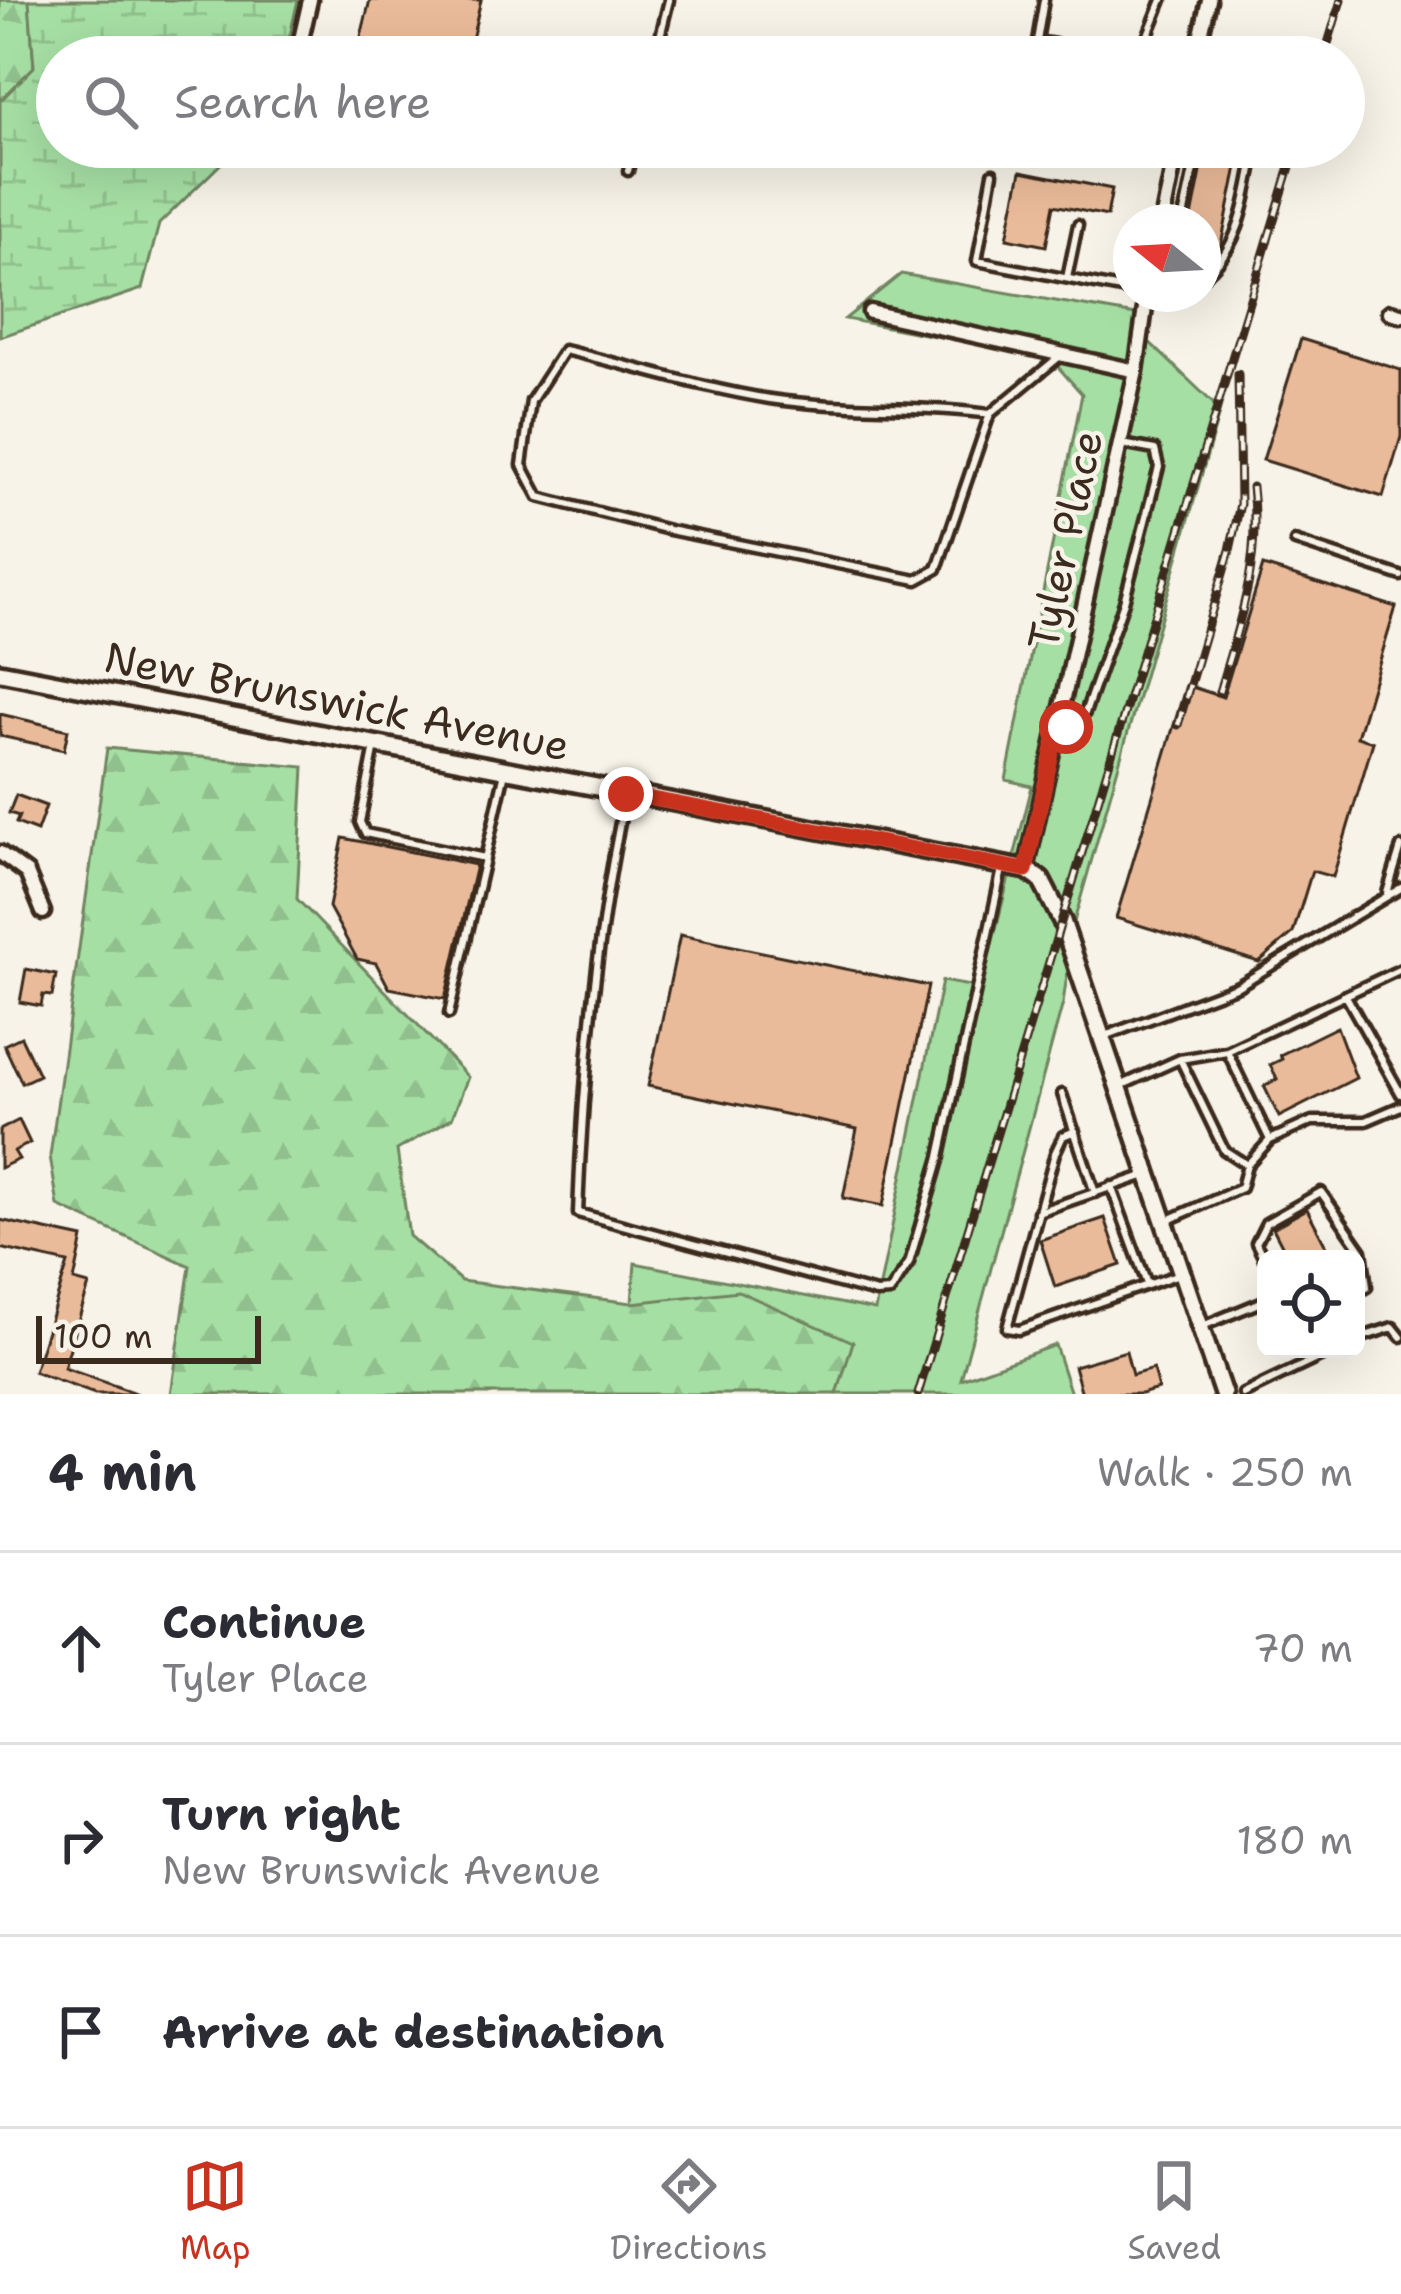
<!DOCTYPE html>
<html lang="en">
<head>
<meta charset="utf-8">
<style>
	body { margin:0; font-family:"Shantell Sans",sans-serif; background:#f7f7f7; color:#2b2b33 }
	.controls { position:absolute; right:36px; bottom:36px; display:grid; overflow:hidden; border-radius:18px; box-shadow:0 12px 48px #0002 }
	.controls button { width:108px; height:108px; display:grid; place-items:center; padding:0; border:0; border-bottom:3px solid #e1e1e2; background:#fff; color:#2b2b33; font:60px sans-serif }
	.compass { position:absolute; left:1113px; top:204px; width:108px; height:108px; border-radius:50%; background:#fff; box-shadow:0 12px 48px #0002; rotate:288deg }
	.scale { position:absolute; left:36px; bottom:30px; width:225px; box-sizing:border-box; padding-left:12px; border:6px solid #3b2a1e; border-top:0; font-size:33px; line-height:42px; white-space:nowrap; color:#3b2a1e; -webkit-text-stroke:9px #f7f3e8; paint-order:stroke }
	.stop { position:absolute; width:36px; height:36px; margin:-27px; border:9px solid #c8321e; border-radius:50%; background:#fff }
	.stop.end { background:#c8321e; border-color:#fff; box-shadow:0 3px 12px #0008 }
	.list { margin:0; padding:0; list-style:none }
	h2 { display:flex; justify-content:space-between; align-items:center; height:156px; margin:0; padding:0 48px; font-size:51px }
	h2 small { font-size:39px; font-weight:400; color:#7c7c81 }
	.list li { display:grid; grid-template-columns:78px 1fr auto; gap:36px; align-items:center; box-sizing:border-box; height:192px; padding:0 48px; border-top:3px solid #e1e1e2 }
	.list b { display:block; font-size:45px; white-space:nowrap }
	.list p { margin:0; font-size:39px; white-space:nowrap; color:#7c7c81 }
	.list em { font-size:39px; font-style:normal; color:#7c7c81 }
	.icon { flex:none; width:66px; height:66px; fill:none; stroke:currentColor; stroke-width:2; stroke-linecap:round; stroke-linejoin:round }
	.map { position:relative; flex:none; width:1401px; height:1394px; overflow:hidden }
	.search { position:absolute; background:#fff; box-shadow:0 12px 48px #0002; left:36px; right:36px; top:36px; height:132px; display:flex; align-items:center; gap:30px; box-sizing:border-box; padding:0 42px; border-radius:66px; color:#7c7c81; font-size:45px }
	.sheet { height:732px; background:#fff }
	nav { display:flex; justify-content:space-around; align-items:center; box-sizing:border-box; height:168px; border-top:3px solid #e1e1e2; background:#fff; font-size:33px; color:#7c7c81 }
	nav a { display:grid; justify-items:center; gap:6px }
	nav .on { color:#c8321e }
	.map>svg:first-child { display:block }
</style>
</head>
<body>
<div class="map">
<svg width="1401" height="1394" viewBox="0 0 1401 1394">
	<defs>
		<pattern id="forest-firs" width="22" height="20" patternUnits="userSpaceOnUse" patternTransform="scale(3)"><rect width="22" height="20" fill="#a6dfa4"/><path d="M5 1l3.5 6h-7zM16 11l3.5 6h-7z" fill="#90c08d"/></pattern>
		<pattern id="wetland-marsh" width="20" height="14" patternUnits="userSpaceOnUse" patternTransform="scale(3)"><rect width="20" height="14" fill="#a6dfa4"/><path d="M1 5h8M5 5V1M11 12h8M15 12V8" fill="none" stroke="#90c08d"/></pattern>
	</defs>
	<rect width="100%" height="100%" fill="#f7f3e8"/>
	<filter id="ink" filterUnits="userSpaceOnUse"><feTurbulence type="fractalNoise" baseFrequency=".00833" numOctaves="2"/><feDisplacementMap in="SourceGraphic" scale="24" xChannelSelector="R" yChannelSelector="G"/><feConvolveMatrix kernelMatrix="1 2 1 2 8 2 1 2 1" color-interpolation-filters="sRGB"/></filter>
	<g filter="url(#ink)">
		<path fill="#a6dfa4" stroke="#708461" stroke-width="3" d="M 901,274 L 1147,317 L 1142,335 L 1220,410 L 1075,918 L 1063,1003 L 961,1379 L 1055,1345 L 1071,1394 L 837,1394 L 852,1342 L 632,1303 L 635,1263 L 875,1310 L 942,981 L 981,988 L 1032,786 L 1006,780 L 1082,394 L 1050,358 L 845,319 Z"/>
		<path fill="url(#forest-firs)" stroke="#708461" stroke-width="3" d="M 0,0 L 29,0 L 34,67 L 0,101 Z
			M 107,748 L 304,767 L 297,899 L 468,1077 L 452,1118 L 397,1150 L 409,1236 L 461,1281 L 632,1303 L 738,1291 L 853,1342 L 837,1394 L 171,1394 L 190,1266 L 58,1206 L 50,1156 Z"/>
		<path fill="url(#wetland-marsh)" stroke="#708461" stroke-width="3" d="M 29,0 L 298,0 L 285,57 L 57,57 L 57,147 L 238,147 L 159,224 L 142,289 L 0,337 L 0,101 L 34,67 Z"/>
		<path fill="#eabb9a" stroke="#3b2a1e" stroke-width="3" d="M 370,0 L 481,0 L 468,57 L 356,57 Z
			M 1206,147 L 1241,147 L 1221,245 L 1203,262 L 1203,222 L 1191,222 Z
			M 1021,171 L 1112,189 L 1107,216 L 1054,205 L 1046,246 L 1007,238 Z
			M 1301,339 L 1401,370 L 1401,437 L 1383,497 L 1263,460 Z
			M 1263,566 L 1396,607 L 1357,737 L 1373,742 L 1333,877 L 1312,871 L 1293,933 L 1259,962 L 1116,918 L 1186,685 L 1223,697 Z
			M 0,714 L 68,730 L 64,750 L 0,736 Z
			M 16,795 L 46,806 L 37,831 L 16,823 L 19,816 L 9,813 Z
			M 343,838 L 476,865 L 445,999 L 389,988 L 376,963 L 357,959 L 329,907 Z
			M 680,935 L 928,986 L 883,1206 L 843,1198 L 857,1129 L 648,1086 Z
			M 26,969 L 56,975 L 52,996 L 43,995 L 41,1006 L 20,1002 Z
			M 1337,1027 L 1356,1078 L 1279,1117 L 1264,1086 L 1277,1079 L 1270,1065 L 1282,1059 L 1280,1055 Z
			M 21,1037 L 39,1075 L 22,1083 L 4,1045 Z
			M 19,1120 L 30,1143 L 14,1151 L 19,1159 L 0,1168 L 0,1130 Z
			M 1307,1209 L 1333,1259 L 1289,1259 L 1273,1228 Z
			M 1105,1218 L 1121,1265 L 1055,1287 L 1040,1240 Z
			M 0,1220 L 83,1238 L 74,1281 L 89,1285 L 64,1368 L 138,1394 L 95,1394 L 34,1372 L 68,1263 L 0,1248 Z
			M 1126,1351 L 1132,1375 L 1153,1369 L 1158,1389 L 1141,1394 L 1082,1394 L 1074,1366 Z"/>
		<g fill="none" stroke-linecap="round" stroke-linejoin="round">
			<g stroke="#3b2a1e" stroke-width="15">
				<path id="service" d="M 1044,0 L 1037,41 L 1130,57
					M 655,57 L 669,0
					M 1139,57 L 1162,0
					M 431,147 L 437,148
					M 628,171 L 634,147
					M 993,173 L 977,261 L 1131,291
					M 1182,222 L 1198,147
					M 1203,277 C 1243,246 1247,193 1256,147
					M 1067,278 L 1078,225
					M 990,414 L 937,569 L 917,580 L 669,530 L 539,497 L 522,465 L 531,401 L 564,350 C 633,366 701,388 770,399 C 844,410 917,404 990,414 L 1059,357
					M 1295,541 L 1401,576
					M 1059,733 L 1085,713 L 1124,602 L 1159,467 L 1155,450 L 1122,444
					M 375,746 L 360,822 L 365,833 L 485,858
					M 625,798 C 596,935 583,1073 578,1213 L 876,1293 L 890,1292 L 909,1263 L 940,1157 L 1002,869
					M 1387,893 L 1401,847
					M 1346,996 L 1401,1094
					M 449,1014 L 505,772
					M 1105,1036 L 1238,986 L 1401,888
					M 1227,1051 L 1270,1140
					M 1180,1059 L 1224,1150 L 1247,1165
					M 1118,1087 L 1180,1059 L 1227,1051 L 1401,969
					M 1062,1094 L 1095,1193
					M 1075,1131 L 1063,1136 L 1055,1153 L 1007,1328 L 1019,1330 L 1179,1274
					M 1111,1186 L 1147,1284
					M 1038,1212 L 1146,1175
					M 1166,1221 L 1241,1188 L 1247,1165 L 1270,1140 L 1312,1121 L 1366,1121 L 1401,1106
					M 1266,1263 L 1256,1243 L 1266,1223 L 1321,1192 L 1362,1251 L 1367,1287 L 1356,1294
					M 1205,1325 L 1266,1300
					M 1356,1339 L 1393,1327 L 1401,1337
					M 1243,1394 L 1337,1349"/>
			</g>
			<g stroke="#3b2a1e" stroke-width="21">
				<path id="minor" d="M 297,57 L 310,0
					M 1196,57 L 1209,0
					M 1162,222 L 1177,147
					M 870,312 L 1136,371
					M 1390,312 L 1401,315
					M 0,853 L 27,873 L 43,912
					M 1026,870 L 1136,371 L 1147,294"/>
			</g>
			<g stroke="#3b2a1e" stroke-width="24">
				<path id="tertiary" d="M 0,672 L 1027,870 L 1041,880 L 1062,921 L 1223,1394"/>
			</g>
			<use href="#service" stroke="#f7f3e8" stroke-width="6"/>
			<use href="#minor" stroke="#f7f3e8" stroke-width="12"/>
			<use href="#tertiary" stroke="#f7f3e8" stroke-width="15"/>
			<g stroke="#3b2a1e" stroke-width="9">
				<path id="rail" d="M 1324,57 L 1341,0
					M 1219,692 C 1240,620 1261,564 1252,487
					M 1178,725 L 1230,550 L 1240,504 L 1238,374
					M 918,1394 L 1296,147"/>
			</g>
			<use href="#rail" stroke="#f7f3e8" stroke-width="4.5" stroke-dasharray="14" stroke-linecap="butt"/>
		</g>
	</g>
	<g fill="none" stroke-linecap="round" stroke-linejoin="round" filter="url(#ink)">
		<path stroke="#c8321e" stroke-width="15" d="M 626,794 L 1026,870 L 1056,735 L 1066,727"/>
	</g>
	<g text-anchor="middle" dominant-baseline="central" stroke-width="9" stroke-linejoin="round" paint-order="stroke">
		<g font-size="42" fill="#3b2a1e" stroke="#f7f3e8">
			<text transform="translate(1065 540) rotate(-78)">Tyler Place</text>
			<text transform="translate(337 701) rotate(11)">New Brunswick Avenue</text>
		</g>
	</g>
</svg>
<div class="controls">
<button><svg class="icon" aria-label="locate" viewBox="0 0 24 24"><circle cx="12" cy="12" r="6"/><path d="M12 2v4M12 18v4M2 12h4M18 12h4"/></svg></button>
</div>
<svg class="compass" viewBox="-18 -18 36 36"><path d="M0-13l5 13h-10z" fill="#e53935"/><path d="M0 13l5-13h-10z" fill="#7c7c81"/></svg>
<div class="scale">100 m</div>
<div class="stop" style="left:1066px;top:727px"></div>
<div class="stop end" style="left:626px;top:794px"></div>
<div class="search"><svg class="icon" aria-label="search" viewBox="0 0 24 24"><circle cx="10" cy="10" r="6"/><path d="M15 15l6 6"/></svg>Search here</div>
</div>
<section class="sheet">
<h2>4 min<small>Walk · 250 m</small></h2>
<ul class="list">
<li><svg class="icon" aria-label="ahead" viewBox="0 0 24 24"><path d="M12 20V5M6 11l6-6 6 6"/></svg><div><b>Continue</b><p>Tyler Place</p></div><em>70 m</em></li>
<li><svg class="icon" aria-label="right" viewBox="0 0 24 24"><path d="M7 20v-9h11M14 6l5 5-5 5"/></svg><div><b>Turn right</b><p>New Brunswick Avenue</p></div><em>180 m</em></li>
<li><svg class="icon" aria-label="arrive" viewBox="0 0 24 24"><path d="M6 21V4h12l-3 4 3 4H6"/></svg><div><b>Arrive at destination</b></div></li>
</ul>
</section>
<nav>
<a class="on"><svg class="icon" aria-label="map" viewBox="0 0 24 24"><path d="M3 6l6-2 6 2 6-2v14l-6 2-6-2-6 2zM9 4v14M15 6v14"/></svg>Map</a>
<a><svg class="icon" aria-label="directions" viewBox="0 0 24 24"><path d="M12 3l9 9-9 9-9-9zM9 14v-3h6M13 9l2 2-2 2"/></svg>Directions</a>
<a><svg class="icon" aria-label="saved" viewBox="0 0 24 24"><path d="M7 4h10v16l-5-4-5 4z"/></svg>Saved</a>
</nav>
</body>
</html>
